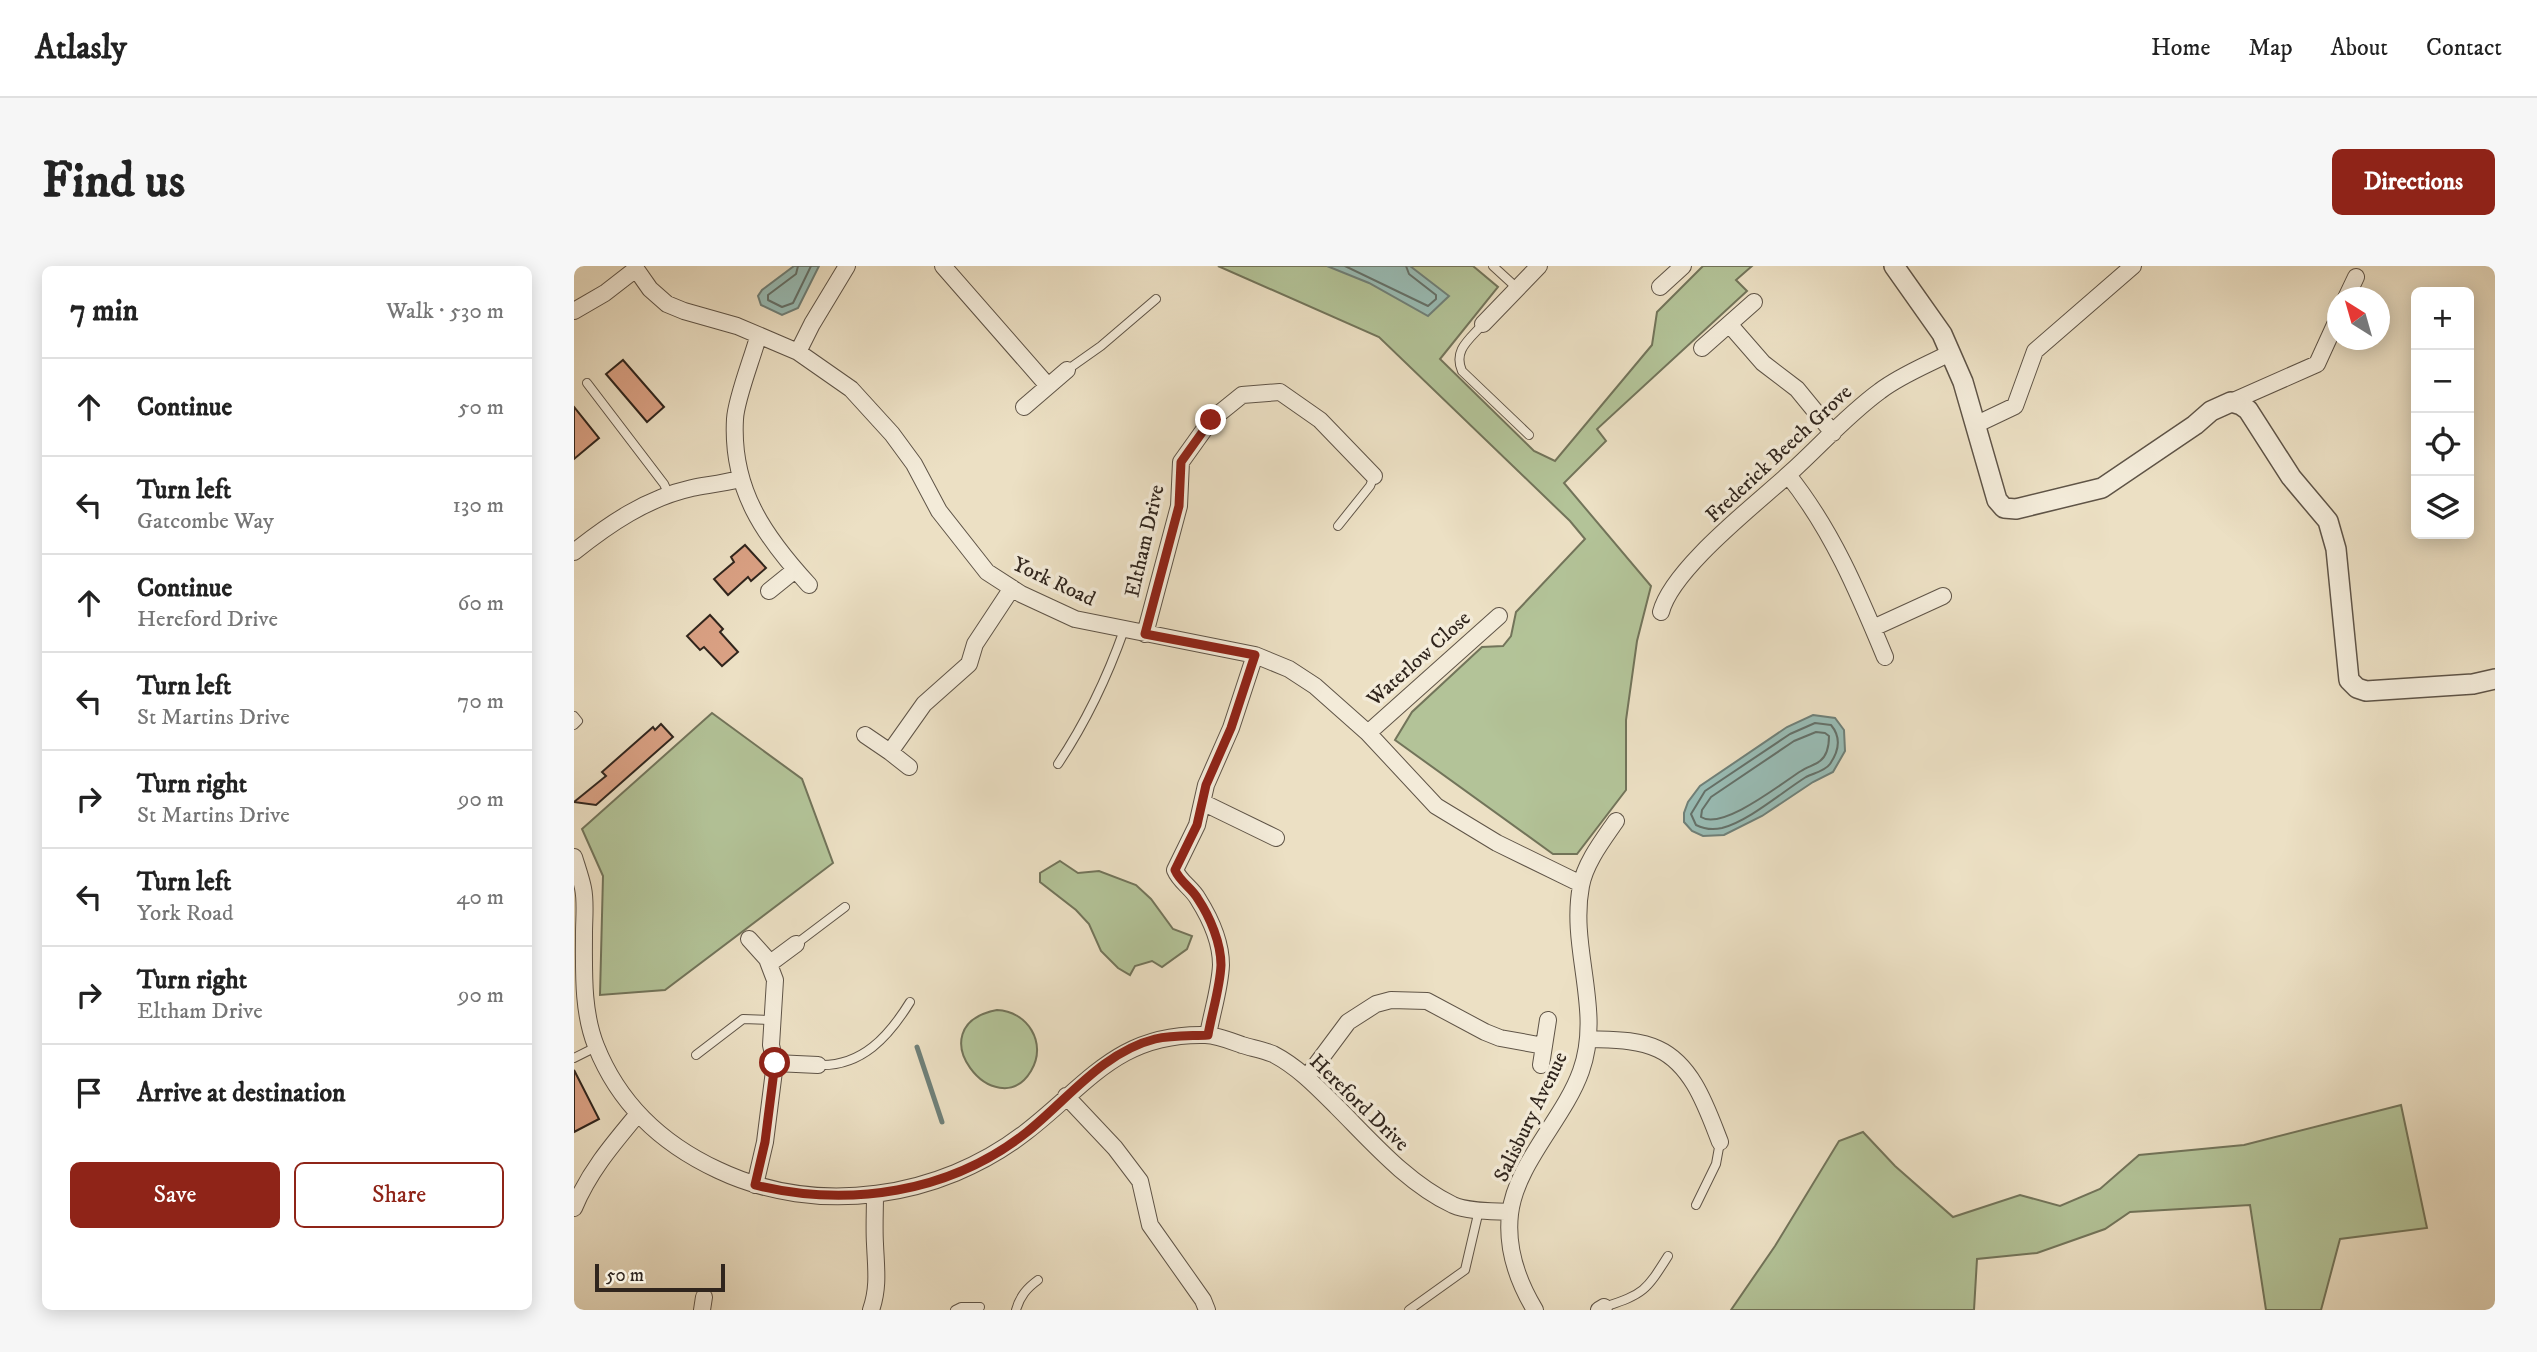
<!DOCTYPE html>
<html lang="en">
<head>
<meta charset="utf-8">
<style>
	body { margin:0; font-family:"IM FELL DW Pica",serif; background:#f6f6f6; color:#222 }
	.controls { position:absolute; right:21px; top:21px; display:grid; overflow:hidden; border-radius:10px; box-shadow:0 4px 18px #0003 }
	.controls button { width:63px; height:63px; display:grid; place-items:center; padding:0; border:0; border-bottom:2px solid #e0e0e0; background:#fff; color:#222; font:35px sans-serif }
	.compass { position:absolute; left:1753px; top:21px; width:63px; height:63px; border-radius:50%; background:#fff; box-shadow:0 4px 18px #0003; rotate:323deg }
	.scale { position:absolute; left:21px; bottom:18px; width:130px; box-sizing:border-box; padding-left:7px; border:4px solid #30251d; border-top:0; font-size:19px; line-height:24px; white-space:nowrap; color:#30251d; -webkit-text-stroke:5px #f3ebd9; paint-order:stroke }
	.stop { position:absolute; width:21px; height:21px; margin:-16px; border:5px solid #8f2418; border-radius:50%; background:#fff }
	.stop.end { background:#8f2418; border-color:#fff; box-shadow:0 2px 7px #0008 }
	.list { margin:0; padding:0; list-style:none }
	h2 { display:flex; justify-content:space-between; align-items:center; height:91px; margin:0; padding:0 28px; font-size:30px }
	h2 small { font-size:23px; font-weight:400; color:#767676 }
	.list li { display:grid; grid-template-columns:46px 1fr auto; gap:21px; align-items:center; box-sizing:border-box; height:98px; padding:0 28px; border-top:2px solid #e0e0e0 }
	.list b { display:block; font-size:26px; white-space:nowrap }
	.list p { margin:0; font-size:23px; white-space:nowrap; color:#767676 }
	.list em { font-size:23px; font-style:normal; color:#767676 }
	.actions { display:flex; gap:14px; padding:21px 28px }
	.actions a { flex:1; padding:16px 0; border:2px solid #8f2418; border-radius:10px; text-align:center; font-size:24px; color:#8f2418 }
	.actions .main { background:#8f2418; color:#fff }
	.icon { flex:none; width:38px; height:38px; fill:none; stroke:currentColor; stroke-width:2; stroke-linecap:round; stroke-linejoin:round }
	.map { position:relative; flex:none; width:1921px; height:1044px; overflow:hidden; border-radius:10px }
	header { display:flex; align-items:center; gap:42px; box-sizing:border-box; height:98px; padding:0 35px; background:#fff; border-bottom:2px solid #e0e0e0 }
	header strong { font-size:33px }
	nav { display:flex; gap:38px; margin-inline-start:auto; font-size:24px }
	.intro { display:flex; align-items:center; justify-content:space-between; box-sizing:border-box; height:168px; padding:0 42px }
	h1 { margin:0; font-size:49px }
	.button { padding:18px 32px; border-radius:10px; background:#8f2418; color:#fff; font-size:24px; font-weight:700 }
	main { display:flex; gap:42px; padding:0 42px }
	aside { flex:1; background:#fff; border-radius:10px; box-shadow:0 4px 18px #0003 }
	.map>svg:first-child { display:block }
</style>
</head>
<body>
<header>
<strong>Atlasly</strong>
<nav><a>Home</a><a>Map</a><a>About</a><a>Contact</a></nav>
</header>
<div class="intro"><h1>Find us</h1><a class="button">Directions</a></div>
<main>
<aside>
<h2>7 min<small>Walk · 530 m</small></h2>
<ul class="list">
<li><svg class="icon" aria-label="ahead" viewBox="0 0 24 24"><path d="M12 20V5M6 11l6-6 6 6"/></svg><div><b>Continue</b></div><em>50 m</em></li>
<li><svg class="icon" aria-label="left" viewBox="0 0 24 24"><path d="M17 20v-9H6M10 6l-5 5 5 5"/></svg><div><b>Turn left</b><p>Gatcombe Way</p></div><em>130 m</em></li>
<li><svg class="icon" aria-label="ahead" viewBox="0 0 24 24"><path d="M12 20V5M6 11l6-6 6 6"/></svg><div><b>Continue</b><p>Hereford Drive</p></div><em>60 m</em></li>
<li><svg class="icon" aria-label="left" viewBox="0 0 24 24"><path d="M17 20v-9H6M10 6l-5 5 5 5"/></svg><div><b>Turn left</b><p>St Martins Drive</p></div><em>70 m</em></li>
<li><svg class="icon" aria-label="right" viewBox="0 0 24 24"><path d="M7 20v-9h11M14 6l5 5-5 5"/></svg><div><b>Turn right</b><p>St Martins Drive</p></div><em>90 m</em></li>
<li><svg class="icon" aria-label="left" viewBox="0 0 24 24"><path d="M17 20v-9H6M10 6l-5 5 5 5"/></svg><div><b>Turn left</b><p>York Road</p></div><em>40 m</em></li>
<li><svg class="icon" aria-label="right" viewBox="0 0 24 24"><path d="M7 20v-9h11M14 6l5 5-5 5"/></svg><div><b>Turn right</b><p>Eltham Drive</p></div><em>90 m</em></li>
<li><svg class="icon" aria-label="arrive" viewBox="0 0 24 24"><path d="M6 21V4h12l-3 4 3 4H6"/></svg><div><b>Arrive at destination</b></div></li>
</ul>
<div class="actions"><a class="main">Save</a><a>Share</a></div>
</aside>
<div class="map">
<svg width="1921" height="1044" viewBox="0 0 1921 1044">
	<rect width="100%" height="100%" fill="#ece0c4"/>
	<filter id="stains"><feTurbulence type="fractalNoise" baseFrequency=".00286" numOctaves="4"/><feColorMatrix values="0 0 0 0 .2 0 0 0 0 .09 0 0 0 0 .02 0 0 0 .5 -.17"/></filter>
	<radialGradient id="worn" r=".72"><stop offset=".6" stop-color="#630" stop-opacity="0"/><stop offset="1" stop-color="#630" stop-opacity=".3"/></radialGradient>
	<path fill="#b3c398" stroke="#72745a" stroke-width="2" d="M 644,0 L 899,0 L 924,21 L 866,93 L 960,185 L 981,195 L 1078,79 L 1083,46 L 1129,0 L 1178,0 L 1162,14 L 1173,25 L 1023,163 L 1032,175 L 990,217 L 1077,320 L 1063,375 L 1052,454 L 1052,524 L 1003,588 L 979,588 L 821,474 L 838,446 L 908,381 L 929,380 L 937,370 L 942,346 L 1011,273 L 996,255 L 805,71 Z
		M 138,447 L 228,513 L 259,597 L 91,724 L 26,729 L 29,610 L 8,563 Z
		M 486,595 L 504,607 L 525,605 L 562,619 L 577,633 L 599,663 L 618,670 L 613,683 L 588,701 L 578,695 L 561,700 L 556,709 L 544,702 L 527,685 L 515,658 L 502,644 L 466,616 L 466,607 Z
		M 423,744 C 453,745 474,777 457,805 C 423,862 340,760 423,744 Z
		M 1827,839 L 1853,962 L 1766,973 L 1747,1044 L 1692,1044 L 1676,939 L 1556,946 L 1531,963 L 1463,987 L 1403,993 L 1400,1044 L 1157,1044 L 1201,980 L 1265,875 L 1289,866 L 1321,900 L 1379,951 L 1446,929 L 1486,940 L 1526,923 L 1565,889 L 1670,879 Z"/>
	<path fill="#99bdb6" stroke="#6f8079" stroke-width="2" d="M 220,0 L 245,0 L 224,42 L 208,49 L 187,39 L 184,30 L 188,24 Z
		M 753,0 L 836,0 L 875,30 L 854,50 L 795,17 Z
		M 1239,449 L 1261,452 L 1270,464 L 1271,485 L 1259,506 L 1239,516 L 1188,550 L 1150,569 L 1129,570 L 1118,565 L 1110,556 L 1110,547 L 1114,536 L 1126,520 L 1213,461 Z"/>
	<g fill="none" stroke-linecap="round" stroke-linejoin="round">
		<path stroke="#64716a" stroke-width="2" d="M 224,0 L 222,8 L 194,29 L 194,34 L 208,41 L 219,37 L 237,0
			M 771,0 L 854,40 L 862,33 L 862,29 L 835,8 L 832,0
			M 1241,457 L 1257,459 C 1267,471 1265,485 1256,498 C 1251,505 1240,507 1232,511 C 1208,526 1175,555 1148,562 C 1139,564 1130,563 1122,559 L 1117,548 L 1131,525 L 1216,468 Z
			M 1242,466 L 1251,467 L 1255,470 C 1255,479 1254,489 1246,495 C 1241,499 1233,501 1227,505 C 1208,517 1148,565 1127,551 L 1128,544 L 1137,531 L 1220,475 Z"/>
		<path stroke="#6f8079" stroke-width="5" d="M 343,781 L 368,856"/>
	</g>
	<path fill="#daa184" stroke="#30251d" stroke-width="2" d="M 49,94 L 90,141 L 73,156 L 32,108 Z
		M 0,141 L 25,172 L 0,193 Z
		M 171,279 L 192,302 L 177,315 L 174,311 L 154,329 L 140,313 L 160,296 L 157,291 Z
		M 136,349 L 149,363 L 146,366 L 164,386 L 148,400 L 130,381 L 126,384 L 113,370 Z
		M 87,458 L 99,471 L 22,539 L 0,536 L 32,510 L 28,506 L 79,461 L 81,464 Z
		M 0,804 L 25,853 L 0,866 Z"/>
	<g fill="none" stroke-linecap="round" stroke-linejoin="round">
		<g stroke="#5f5447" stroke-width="10">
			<path id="service" d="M 919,0 L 943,22
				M 909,58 C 895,74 879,84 888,105 L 955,169
				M 493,104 L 527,80 L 582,33
				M 13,117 L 90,218 L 95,229
				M 764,260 L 796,220 L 800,210
				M 0,450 L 4,455 L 0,459
				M 484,498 C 512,456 533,412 550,364
				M 222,678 L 271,641
				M 122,789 L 169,753 L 197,754
				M 0,792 L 22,781
				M 244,799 C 288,801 315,770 336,736
				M 1122,939 L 1142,898 L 1146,876
				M 1030,1041 C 1070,1028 1072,1025 1094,990
				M 381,1044 L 387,1041 L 406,1041
				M 442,1044 C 446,1030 453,1022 464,1014
				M 835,1044 L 891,1004 L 905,944"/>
		</g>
		<g stroke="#5f5447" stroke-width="18">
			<path id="minor" d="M 369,0 L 474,120
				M 1086,21 L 1109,0
				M 1772,32 L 1782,11
				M 0,45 L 31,27 L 62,3 L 76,23 L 93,38 L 110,45 L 163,60 L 224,86 L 277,123 L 318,168 L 340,198 L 365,245 L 413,306 L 447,328 L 501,353 L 681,389 L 715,403 L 741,420 L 794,467 L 862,540 L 923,577 L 1007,618
				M 909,58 L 965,0
				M 1155,58 L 1189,97 L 1223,123 L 1259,167
				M 184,71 C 178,93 162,133 161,153 C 157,223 190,270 235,319
				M 1128,82 L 1180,36
				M 224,86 L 238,58 L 273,0
				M 1657,136 L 1743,98 L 1764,52
				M 450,141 L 493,104
				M 1401,159 L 1441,140 L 1461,85 L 1559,0
				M 1214,209 C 1258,264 1284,326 1311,391
				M 0,286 C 35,258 73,232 118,222 C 134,219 150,217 166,213
				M 195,325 L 221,304
				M 1087,346 C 1098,303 1181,239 1216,207 C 1246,180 1273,149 1306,125 C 1327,109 1353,99 1376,87
				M 1299,362 L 1369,330
				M 571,368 L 605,240 L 607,196 L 637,154 L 668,129 L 706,126 L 746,154 L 800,210
				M 794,467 L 925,350
				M 291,469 L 316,486 L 350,438 L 395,398 L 401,378 L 438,322
				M 316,486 L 335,501
				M 630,537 L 702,572
				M 0,591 C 3,601 7,612 9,622 C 12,636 10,652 10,667 C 10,704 8,745 22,780 C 45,838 88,878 144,904 C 243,951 366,933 452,866 C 514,818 544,767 631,769 C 643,769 657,775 668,779 C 678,782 689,784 699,788 C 724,801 743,821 763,841 C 798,876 833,917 879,939 C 895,946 919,945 936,946
				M 175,673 L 193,693 L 201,714 L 197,779 L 201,797 L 191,876 L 181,919
				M 195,698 L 222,678
				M 634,769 C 638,746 646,722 647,699 C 647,677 636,652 624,633 C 618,622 606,616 601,604 L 623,559 L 632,519 L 657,462 L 681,389
				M 1014,773 C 1037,774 1063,773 1084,783 C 1119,799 1133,843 1146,876
				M 201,797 L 244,799
				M 967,799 L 974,754
				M 733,811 L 774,756 L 802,738 L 817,734 L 853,735 L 911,766 L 926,772 L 970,780
				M 492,830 L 541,882 L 566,915 L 576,959 L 629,1034 L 633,1044
				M 0,942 C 15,906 38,879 63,849
				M 128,1044 L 130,1031
				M 297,1044 C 305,1021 302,1002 301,978 C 300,962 301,945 301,928
				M 961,1044 C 943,1014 932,983 936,948 C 942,897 990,853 1007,805 C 1029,744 995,682 1007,620 C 1011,597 1029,574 1042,555
				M 1025,1044 L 1030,1041"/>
		</g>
		<g stroke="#5f5447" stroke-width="22">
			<path id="tertiary" d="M 1320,0 L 1368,68 L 1389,116 L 1423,234 L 1430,242 L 1442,243 L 1528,222 L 1621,159 L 1637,145 L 1657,136 L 1667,139 L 1674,144 L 1717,211 L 1754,255 L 1762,283 L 1775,414 L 1783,422 L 1792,425 L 1899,418 L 1921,413"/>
		</g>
		<use href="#service" stroke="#f3ebd9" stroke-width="8"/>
		<use href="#minor" stroke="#f3ebd9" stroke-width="16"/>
		<use href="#tertiary" stroke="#f3ebd9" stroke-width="19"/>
	</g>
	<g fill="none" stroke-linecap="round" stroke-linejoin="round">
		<path stroke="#8f2418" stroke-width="9" d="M 201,797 L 191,876 L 181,919 C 275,942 376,927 453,866 C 493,834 529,786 581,773 C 598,769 617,770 634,769 C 638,746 646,722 647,699 C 647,677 636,651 624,633 C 618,622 606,616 601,604 L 623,559 L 632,519 L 657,462 L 681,389 L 571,368 L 605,240 L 607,196 L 637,154"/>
	</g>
	<g text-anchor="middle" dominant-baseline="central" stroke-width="7" stroke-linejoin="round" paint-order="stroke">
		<g font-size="21" fill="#30251d" stroke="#f3ebd9">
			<text transform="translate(1205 188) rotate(-43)">Frederick Beech Grove</text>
			<text transform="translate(571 275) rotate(-77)">Eltham Drive</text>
			<text transform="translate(480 316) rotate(25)">York Road</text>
			<text transform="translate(845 393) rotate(-42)">Waterlow Close</text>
			<text transform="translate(785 837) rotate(44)">Hereford Drive</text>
			<text transform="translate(957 851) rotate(-64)">Salisbury Avenue</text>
		</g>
	</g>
	<rect width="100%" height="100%" filter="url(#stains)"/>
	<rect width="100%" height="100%" fill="url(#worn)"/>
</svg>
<div class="controls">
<button>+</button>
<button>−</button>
<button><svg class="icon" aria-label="locate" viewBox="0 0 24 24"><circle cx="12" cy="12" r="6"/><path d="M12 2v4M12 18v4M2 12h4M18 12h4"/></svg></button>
<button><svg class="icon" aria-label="layers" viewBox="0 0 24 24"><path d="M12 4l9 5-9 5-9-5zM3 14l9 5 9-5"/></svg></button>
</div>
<svg class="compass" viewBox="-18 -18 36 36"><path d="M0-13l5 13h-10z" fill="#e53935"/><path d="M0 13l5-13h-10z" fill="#767676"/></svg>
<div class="scale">50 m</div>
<div class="stop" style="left:201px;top:797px"></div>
<div class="stop end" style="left:637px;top:154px"></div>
</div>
</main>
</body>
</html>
